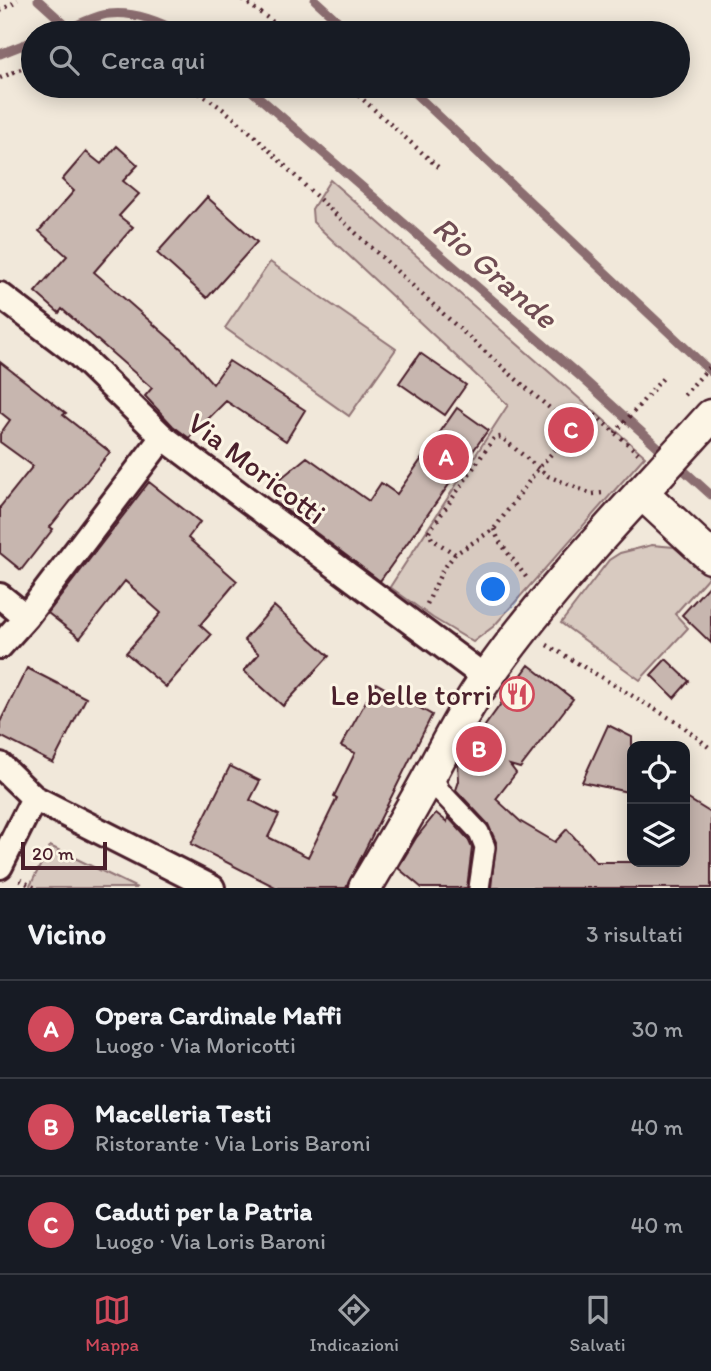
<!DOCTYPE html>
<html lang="it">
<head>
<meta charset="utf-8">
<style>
	body { margin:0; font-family:Itim,sans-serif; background:#20242c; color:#f1f3f6 }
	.controls { position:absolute; right:21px; bottom:21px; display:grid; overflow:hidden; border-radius:14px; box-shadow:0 4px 18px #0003 }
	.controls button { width:63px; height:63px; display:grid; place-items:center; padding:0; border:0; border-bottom:2px solid #363941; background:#171b24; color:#f1f3f6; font:35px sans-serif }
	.scale { position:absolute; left:21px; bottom:18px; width:86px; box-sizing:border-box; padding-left:7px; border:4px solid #4a1f2b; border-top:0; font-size:19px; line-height:24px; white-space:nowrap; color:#4a1f2b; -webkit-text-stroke:5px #fcf5e5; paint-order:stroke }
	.you { position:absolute; left:494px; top:590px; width:24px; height:24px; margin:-18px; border:5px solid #fff; border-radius:50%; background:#1a73e8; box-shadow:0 0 0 10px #1a73e833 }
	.badge { display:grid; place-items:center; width:46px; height:46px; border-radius:50%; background:#d1495b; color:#fff; font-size:23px; font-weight:700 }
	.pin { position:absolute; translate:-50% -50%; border:4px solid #fff; box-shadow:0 2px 7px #0006 }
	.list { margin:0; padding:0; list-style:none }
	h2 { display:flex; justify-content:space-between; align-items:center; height:91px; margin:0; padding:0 28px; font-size:30px }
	h2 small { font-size:23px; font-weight:400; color:#9ea1a6 }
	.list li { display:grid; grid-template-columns:46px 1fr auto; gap:21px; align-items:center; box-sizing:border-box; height:98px; padding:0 28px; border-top:2px solid #363941 }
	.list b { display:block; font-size:26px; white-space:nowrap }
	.list p { margin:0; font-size:23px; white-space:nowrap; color:#9ea1a6 }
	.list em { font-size:23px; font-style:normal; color:#9ea1a6 }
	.icon { flex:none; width:38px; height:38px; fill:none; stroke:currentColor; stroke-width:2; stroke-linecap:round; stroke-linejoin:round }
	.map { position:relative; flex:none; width:711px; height:888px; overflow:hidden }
	.search { position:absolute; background:#171b24; box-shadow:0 4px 18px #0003; left:21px; right:21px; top:21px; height:77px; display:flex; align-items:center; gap:18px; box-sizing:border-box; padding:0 24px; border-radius:38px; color:#9ea1a6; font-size:26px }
	.sheet { height:385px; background:#171b24 }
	nav { display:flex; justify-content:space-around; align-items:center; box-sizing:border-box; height:98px; border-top:2px solid #363941; background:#171b24; font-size:19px; color:#9ea1a6 }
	nav a { display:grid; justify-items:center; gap:4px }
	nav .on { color:#d1495b }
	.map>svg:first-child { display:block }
</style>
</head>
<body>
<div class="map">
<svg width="711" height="888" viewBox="0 0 711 888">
	<rect width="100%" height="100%" fill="#f1e8da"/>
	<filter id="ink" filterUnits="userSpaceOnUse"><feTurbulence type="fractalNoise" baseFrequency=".0143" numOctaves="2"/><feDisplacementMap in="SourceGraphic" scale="14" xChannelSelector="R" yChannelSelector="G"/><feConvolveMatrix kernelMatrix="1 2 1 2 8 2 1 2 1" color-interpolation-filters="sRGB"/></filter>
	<g filter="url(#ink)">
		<path fill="#d8cac0" stroke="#917476" stroke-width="2" d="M 330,180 L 645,456 L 494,626 L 473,642 L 433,618 L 390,587 L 508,405 L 313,222 L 312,209 Z
			M 270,262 L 396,349 L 349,416 L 225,328 Z
			M 652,545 L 674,547 L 709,576 L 675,614 L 688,628 L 640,680 L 561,623 L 609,560 L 620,553 Z
			M 50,846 L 137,888 L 29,888 Z"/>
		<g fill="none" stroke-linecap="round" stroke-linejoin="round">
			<path stroke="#8b6d6f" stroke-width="9" d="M 38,0 L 70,29
				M 315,0 L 351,33
				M 58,33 C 72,28 94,15 109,14 C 135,11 160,22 182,33
				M 0,54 L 33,41
				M 246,86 L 581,377 L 711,495
				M 407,86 L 711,372"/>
		</g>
		<path fill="#c7b6af" stroke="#4a1f2b" stroke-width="2" d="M 117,146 L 138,165 L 123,181 L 139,194 L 119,216 L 133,227 L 94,272 L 184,351 L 213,384 L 229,361 L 305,410 L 286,441 L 226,401 L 189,438 L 173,426 L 145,396 L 152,388 L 62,309 L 59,313 L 35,292 L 67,256 L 39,231 L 74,191 L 62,180 L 86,152 L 101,164 Z
			M 207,197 L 257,242 L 207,298 L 157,253 Z
			M 420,353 L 466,385 L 445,415 L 399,383 Z
			M 0,362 L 66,413 L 63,415 L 110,452 L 50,527 L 53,529 L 21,570 L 0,553 L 0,507 L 33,466 L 0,442 L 0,434 L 10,420 L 0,412 Z
			M 457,408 L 488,430 L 380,581 L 274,501 L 279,494 L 278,484 L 280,479 L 307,457 L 369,501 L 381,483 L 397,494 Z
			M 149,482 L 200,522 L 188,538 L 237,581 L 200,625 L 211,635 L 166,687 L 126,653 L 161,613 L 125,581 L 80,638 L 48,613 Z
			M 711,583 L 711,643 L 682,615 Z
			M 274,606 L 329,656 L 283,706 L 244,671 L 259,654 L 244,640 Z
			M 666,659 L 689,681 L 674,698 L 651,675 Z
			M 529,665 L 573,699 L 520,768 L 510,765 L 516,773 L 496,799 L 521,822 L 555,842 L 567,829 L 596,862 L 685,862 L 685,797 L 711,813 L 711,888 L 491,888 L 496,842 L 488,824 L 456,790 L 459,781 L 458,763 Z
			M 27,668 L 86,698 L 53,763 L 0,736 L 0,722 Z
			M 376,683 L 432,715 L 346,888 L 277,888 L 191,844 L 230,766 L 260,781 L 250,800 L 279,815 L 268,837 L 308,857 L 337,798 L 334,796 L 355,753 L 341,746 Z
			M 608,725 L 632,737 L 632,793 L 582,782 Z
			M 436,813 L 447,822 L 448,817 L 468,839 L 472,848 L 467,888 L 422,888 L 398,868 L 416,838 Z"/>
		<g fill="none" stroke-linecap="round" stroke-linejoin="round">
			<g stroke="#4a1f2b" stroke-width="24">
				<path id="pedestrian" d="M 431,774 L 440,791 L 479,832 L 485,847 L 479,888"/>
			</g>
			<g stroke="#4a1f2b" stroke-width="30">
				<path id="minor" d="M 0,295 L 79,355 L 163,437 L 486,678
					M 0,596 L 26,617
					M 0,646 L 26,617 L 163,437
					M 0,765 L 34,798 L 212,888
					M 0,866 L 34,798"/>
			</g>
			<g stroke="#4a1f2b" stroke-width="37">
				<path id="tertiary" d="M 641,492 L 711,557
					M 365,888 C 387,851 409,814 429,777 C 447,744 463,711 485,680 C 551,585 634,502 711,416"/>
			</g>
			<path stroke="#4a1f2b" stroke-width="4.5" stroke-dasharray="2 5" stroke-linecap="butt" d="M 243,0 L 288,33
				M 0,11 L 18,0
				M 0,78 L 33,64
				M 187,86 C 238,113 275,158 317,197 C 397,271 476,346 559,416
				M 348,86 L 439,168
				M 684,395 L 711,365
				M 563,413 C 575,413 585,421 588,433 L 577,444 C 567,444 558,433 554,425 Z
				M 580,420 L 589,410 L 638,453
				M 615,433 L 664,377
				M 494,529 L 499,541 L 526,577
				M 455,554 L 432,539 L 429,532 L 494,438 L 501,437 L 548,476 L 592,494 L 602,493
				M 427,604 L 442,571 L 455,554 L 494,529 L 538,469 L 565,438
				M 547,645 L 683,726 L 711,749
				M 20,880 L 35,888"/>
			<use href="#pedestrian" stroke="#fcf5e5" stroke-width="19"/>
			<use href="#minor" stroke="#fcf5e5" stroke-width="24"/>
			<use href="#tertiary" stroke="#fcf5e5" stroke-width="32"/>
		</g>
	</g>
	<defs>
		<g id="restaurant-ring" transform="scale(1.75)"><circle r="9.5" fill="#fcf5e5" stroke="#d1495b" stroke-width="1.5"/><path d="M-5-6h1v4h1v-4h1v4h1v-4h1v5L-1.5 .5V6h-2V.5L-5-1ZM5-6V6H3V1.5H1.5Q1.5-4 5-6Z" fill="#d1495b"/></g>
	</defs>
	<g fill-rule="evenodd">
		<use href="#restaurant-ring" x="517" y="694"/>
	</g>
	<g text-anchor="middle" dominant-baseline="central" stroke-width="6" stroke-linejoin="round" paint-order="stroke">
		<g font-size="30" fill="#4a1f2b" stroke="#fcf5e5">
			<text transform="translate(257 468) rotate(37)">Via Moricotti</text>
		</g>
		<g font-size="30" fill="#4a1f2b" stroke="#fcf5e5" text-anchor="end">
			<text x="492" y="694">Le belle torri</text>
		</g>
		<g font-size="32" font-style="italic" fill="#704c53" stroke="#fcf5e5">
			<text transform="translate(495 272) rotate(41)">Rio Grande</text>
		</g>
	</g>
</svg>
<div class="controls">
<button><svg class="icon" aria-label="locate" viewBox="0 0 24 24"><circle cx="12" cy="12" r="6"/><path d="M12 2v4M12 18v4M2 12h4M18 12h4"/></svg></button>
<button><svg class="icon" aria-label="layers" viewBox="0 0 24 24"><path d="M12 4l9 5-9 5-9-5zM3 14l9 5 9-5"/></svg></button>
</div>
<div class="scale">20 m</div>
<div class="you"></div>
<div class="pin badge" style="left:446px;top:457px">A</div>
<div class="pin badge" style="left:479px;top:749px">B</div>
<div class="pin badge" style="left:571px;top:430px">C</div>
<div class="search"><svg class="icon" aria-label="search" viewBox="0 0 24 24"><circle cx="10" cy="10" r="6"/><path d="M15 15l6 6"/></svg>Cerca qui</div>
</div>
<section class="sheet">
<h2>Vicino<small>3 risultati</small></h2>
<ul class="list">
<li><span class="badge">A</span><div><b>Opera Cardinale Maffi</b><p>Luogo · Via Moricotti</p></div><em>30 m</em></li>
<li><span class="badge">B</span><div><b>Macelleria Testi</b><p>Ristorante · Via Loris Baroni</p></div><em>40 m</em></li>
<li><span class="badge">C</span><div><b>Caduti per la Patria</b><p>Luogo · Via Loris Baroni</p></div><em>40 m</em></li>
</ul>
</section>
<nav>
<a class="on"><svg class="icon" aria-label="map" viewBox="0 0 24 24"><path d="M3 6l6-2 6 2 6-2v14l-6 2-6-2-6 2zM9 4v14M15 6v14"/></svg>Mappa</a>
<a><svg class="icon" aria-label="directions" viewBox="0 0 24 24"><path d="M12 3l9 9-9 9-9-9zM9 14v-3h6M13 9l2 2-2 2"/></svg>Indicazioni</a>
<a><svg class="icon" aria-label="saved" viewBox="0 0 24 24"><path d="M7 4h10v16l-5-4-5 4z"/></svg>Salvati</a>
</nav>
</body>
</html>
